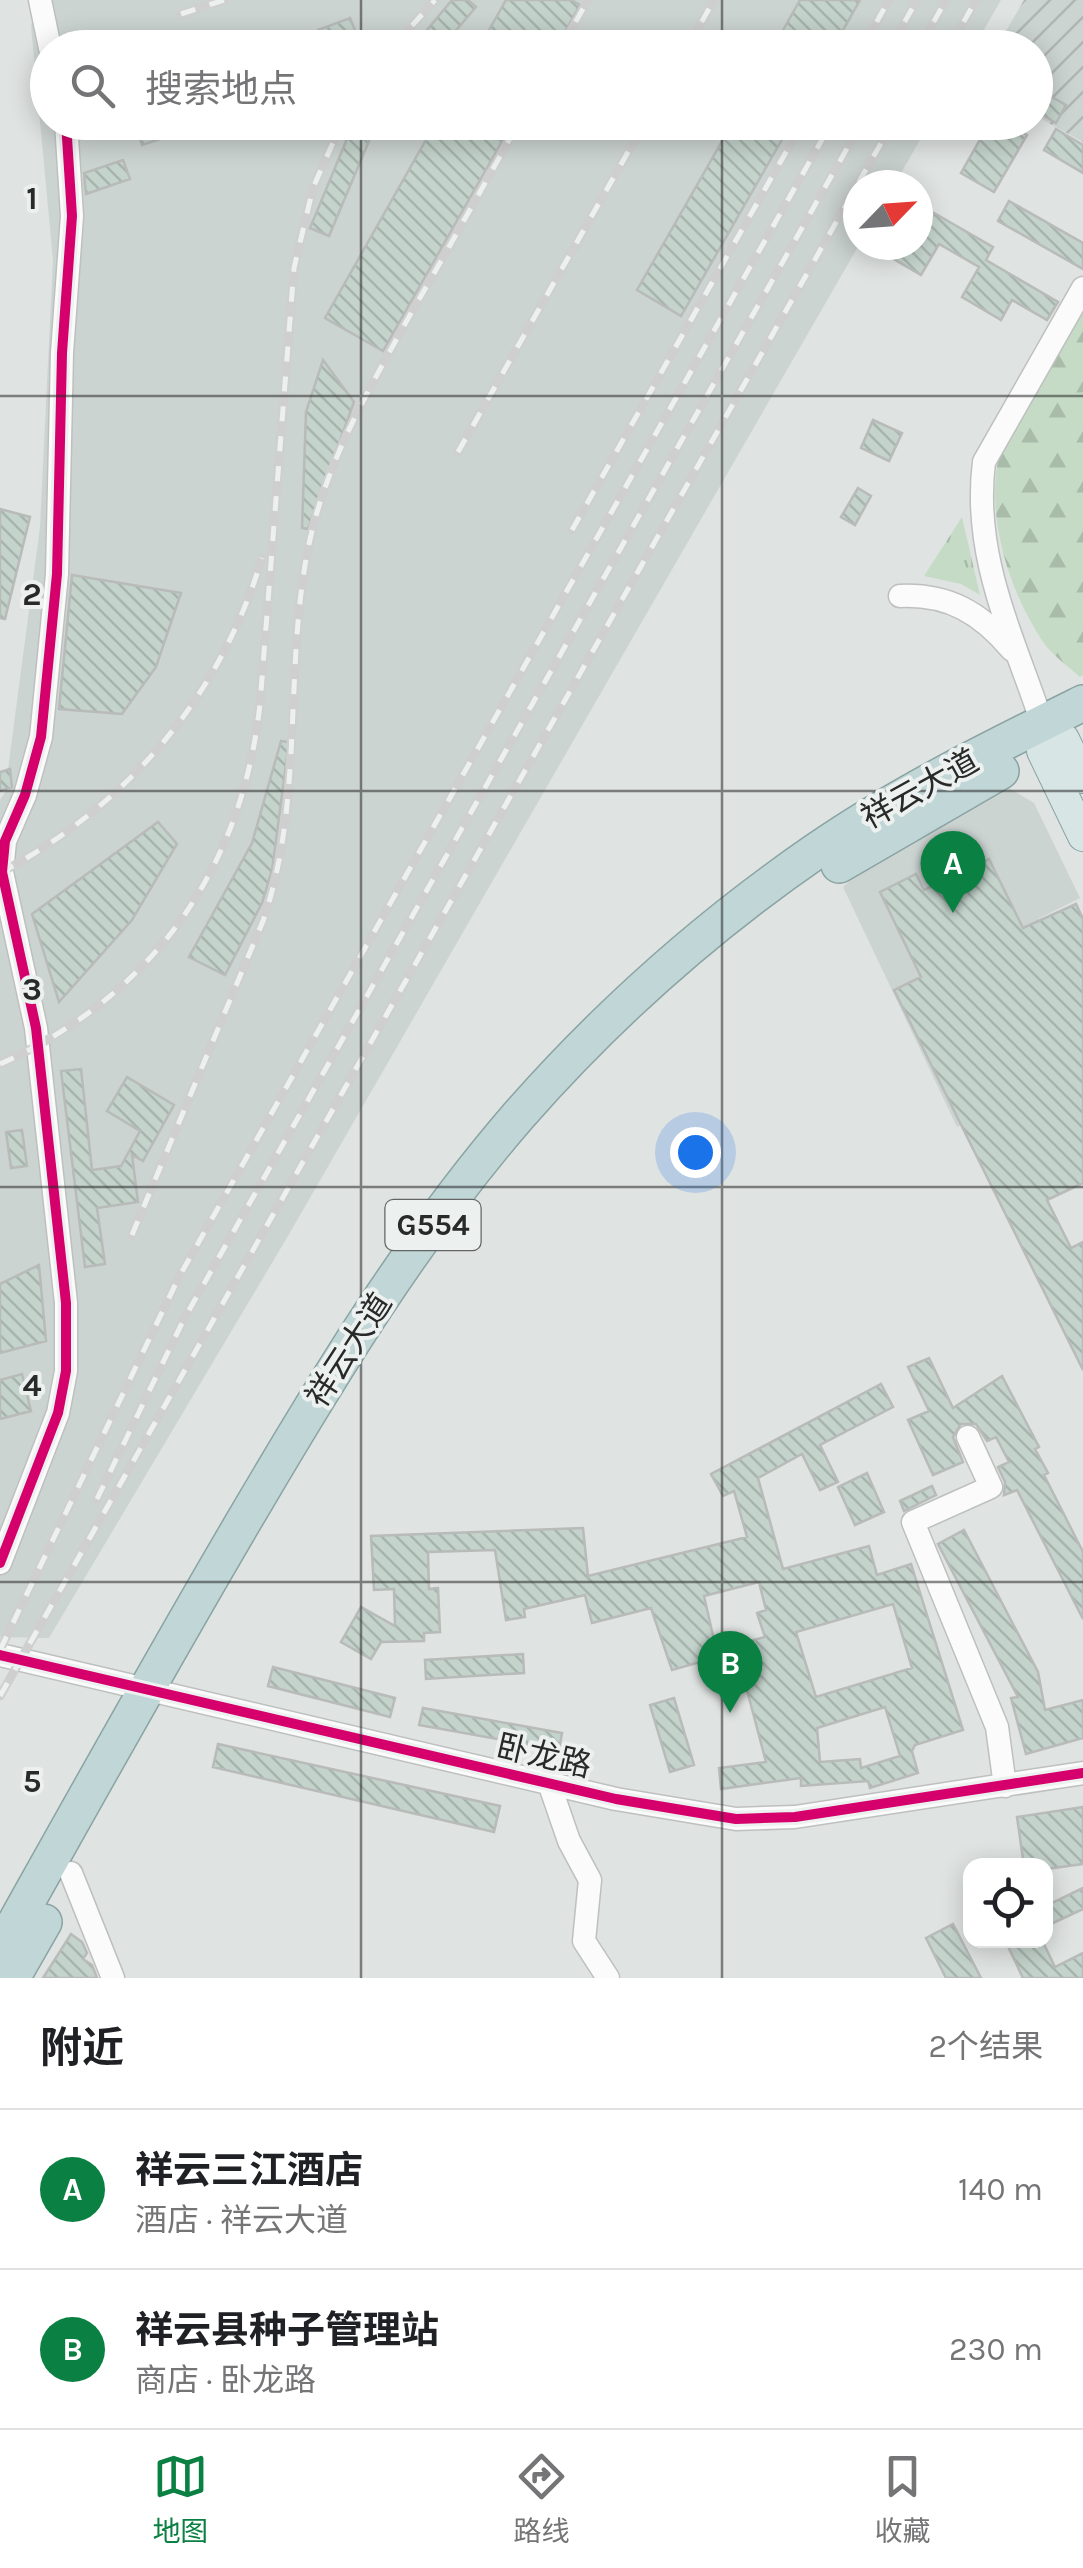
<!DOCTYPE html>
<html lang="zh">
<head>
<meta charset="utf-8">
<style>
	body { margin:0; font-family:Karla,"Noto Sans SC",sans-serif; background:#f2f2f2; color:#202124 }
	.controls { position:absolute; right:30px; bottom:30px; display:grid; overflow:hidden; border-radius:20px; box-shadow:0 5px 25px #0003 }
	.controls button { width:90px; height:90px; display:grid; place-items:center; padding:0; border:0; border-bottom:2px solid #e0e0e0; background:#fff; color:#202124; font:50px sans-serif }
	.compass { position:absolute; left:843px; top:170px; width:90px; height:90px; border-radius:50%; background:#fff; box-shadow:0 5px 25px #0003; rotate:65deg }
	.you { position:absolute; left:695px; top:1152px; width:35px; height:35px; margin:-25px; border:8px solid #fff; border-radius:50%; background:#1a73e8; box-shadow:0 0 0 15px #1a73e833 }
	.badge { display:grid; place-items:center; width:65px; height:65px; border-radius:50%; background:#0b8043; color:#fff; font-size:32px; font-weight:700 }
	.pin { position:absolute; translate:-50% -82px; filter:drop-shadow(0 2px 5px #0008) }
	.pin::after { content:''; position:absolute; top:52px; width:35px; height:30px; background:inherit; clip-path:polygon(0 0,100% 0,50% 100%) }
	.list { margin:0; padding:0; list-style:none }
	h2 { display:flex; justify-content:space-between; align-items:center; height:130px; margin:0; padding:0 40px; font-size:42px }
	h2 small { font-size:32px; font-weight:400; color:#757577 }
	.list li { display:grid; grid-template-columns:65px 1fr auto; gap:30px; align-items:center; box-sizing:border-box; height:160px; padding:0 40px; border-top:2px solid #e0e0e0 }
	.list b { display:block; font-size:38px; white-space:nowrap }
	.list p { margin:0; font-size:32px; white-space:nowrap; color:#757577 }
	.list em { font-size:32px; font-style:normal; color:#757577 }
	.icon { flex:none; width:55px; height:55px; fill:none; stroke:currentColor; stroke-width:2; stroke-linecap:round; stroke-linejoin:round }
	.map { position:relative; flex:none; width:1083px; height:1978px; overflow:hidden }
	.search { position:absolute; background:#fff; box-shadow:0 5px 25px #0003; left:30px; right:30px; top:30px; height:110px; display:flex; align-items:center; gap:25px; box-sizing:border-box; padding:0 35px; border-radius:55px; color:#757577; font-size:38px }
	.sheet { height:450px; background:#fff }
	nav { display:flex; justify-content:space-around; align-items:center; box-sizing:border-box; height:140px; border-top:2px solid #e0e0e0; background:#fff; font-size:28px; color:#757577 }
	nav a { display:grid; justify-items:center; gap:5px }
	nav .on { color:#0b8043 }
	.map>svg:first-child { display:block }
</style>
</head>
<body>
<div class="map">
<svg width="1083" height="1978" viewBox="0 0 1083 1978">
	<defs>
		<pattern id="industrial-furrows" width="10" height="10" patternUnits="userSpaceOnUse" patternTransform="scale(2.5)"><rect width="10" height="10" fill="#ccd4d2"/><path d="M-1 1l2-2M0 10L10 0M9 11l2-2" fill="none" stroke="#afb6b4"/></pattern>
		<pattern id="grass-tufts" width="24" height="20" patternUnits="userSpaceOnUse" patternTransform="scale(2.5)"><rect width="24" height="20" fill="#c5dbc6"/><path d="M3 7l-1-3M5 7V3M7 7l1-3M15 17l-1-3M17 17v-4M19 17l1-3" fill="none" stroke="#a9bcaa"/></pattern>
		<pattern id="forest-firs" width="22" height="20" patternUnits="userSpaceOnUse" patternTransform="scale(2.5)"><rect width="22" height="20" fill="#c5dbc6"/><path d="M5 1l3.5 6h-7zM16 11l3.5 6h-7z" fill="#a9bcaa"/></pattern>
		<pattern id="building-back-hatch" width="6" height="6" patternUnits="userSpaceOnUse" patternTransform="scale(2.5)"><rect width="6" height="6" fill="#c4d3cc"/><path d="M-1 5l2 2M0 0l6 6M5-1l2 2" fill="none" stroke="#a8b5af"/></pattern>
	</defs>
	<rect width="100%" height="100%" fill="#dfe3e1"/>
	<path fill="#ccd4d2" d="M 37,0 L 1001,0 L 974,47 L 48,48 L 48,122 L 930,123 L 894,185 L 858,185 L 859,245 L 288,1236 L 49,1638 L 0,1637 L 0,800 L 5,792 L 40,527 L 53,260 L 31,26 Z
		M 1007,787 L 1034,803 L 1080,898 L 1038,919 L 1083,1012 L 1083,1067 L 957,1127 L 843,887 L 895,841 Z"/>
	<path fill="url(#industrial-furrows)" d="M 1024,0 L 1083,0 L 1083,142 L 1036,116 L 1036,48 L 996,48 Z"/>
	<path fill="url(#grass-tufts)" d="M 962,517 L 980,595 L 961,584 L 924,576 Z"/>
	<path fill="url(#forest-firs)" d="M 1083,311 L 1083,675 L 1080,677 C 1069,667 1055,657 1046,646 C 1008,592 981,507 1003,442 C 1019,396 1057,352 1083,311 Z"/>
	<path fill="url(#building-back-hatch)" stroke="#b8bbb9" stroke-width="2.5" fill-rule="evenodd" d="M 452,0 L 468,0 L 476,7 L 441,48 L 412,48 Z
		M 506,0 L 571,0 L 580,5 L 556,48 L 479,48 Z
		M 800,0 L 860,0 L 833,48 L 773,48 Z
		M 350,18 L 356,33 L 324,45 L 318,30 Z
		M 1036,88 L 1066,105 L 1056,123 L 1036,111 Z
		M 134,122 L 203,122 L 203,125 L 142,145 Z
		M 354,122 L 377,122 L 329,236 L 310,228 Z
		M 436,122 L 513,122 L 383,351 L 325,318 Z
		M 733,122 L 792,122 L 681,316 L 637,290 Z
		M 990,122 L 1005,122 L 1027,135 L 994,192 L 961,173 Z
		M 1056,129 L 1083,145 L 1083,173 L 1044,150 Z
		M 123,160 L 130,179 L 86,194 L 84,173 Z
		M 1009,201 L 1083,243 L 1083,269 L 998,221 Z
		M 934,213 L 993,247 L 986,260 L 1058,302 L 1047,320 L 1012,300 L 1001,320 L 962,297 L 979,267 L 939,244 L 921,275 L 892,258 L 899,245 L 918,245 L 918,220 L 927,225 Z
		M 323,360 L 354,402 L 308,529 L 302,528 L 306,412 Z
		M 873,420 L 902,433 L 889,461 L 861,448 Z
		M 858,488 L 871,496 L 855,525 L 841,517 Z
		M 0,509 L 30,517 L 5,619 L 0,618 Z
		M 72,575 L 181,593 L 156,667 L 122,714 L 59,709 Z
		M 281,741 L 289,742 L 272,870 L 262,903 L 225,975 L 189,957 L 252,843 Z
		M 10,769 L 12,787 L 0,791 L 0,772 Z
		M 158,822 L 177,844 L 132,920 L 59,1002 L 32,914 Z
		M 989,859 L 1023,928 L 1076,904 L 1083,919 L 1083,1183 L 1047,1200 L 1071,1248 L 1083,1242 L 1083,1370 L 894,990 L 921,977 L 880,892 L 916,874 L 924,890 Z
		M 81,1069 L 92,1170 L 121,1166 L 140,1131 L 107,1111 L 127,1077 L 174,1105 L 143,1161 L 132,1155 L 138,1202 L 97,1208 L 105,1264 L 85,1267 L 61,1071 Z
		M 22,1130 L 27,1166 L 11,1168 L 6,1132 Z
		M 39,1265 L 46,1341 L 0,1353 L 0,1284 Z
		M 929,1358 L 953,1408 L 1002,1376 L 1039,1447 L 1035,1449 L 1048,1473 L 1044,1475 L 1083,1552 L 1083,1619 L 1017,1490 L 1004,1495 L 1005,1482 L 998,1467 L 1009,1462 L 996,1437 L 987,1441 L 976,1424 L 961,1424 L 953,1437 L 963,1462 L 933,1475 L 908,1420 L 929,1411 L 908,1367 Z
		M 22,1374 L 31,1411 L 0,1419 L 0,1380 Z
		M 881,1384 L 893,1407 L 820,1445 L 838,1482 L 820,1490 L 802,1454 L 758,1478 L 783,1569 L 869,1546 L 877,1575 L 911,1564 L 963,1730 L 915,1745 L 912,1751 L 918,1773 L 870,1788 L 868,1781 L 801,1786 L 801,1778 L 721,1789 L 719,1768 L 766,1762 L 735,1645 L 765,1637 L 757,1613 L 766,1610 L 759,1582 L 704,1596 L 714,1640 L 731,1635 L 736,1652 L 672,1670 L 651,1608 L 592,1623 L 585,1595 L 524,1609 L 525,1617 L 506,1620 L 495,1550 L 428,1552 L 429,1589 L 438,1588 L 440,1632 L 424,1633 L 424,1641 L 381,1642 L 371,1659 L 341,1642 L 361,1607 L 395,1626 L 394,1589 L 374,1590 L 371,1536 L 583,1528 L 588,1576 L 747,1537 L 734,1491 L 723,1496 L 711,1474 ZM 893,1604 L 912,1668 L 816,1697 L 796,1632 ZM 885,1707 L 900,1756 L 861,1768 L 860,1759 L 820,1762 L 817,1728 Z
		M 867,1473 L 884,1512 L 855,1525 L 838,1487 Z
		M 932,1486 L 936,1495 L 904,1511 L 900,1501 Z
		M 964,1530 L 1038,1672 L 1045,1710 L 1083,1700 L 1083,1738 L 1026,1754 L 1011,1698 L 1018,1697 L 938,1544 Z
		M 523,1654 L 524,1673 L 426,1679 L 425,1660 Z
		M 273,1667 L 395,1698 L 390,1717 L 268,1686 Z
		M 674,1698 L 694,1765 L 670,1772 L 650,1705 Z
		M 423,1708 L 562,1733 L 559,1750 L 419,1725 Z
		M 218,1744 L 500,1806 L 494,1832 L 213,1767 Z
		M 1083,1807 L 1083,1864 L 1046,1869 L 1046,1866 L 1024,1866 L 1017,1817 Z
		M 1083,1888 L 1083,1909 L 1051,1924 L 1046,1906 Z
		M 953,1924 L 981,1978 L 946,1978 L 926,1938 Z
		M 71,1934 L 82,1942 L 87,1953 L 83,1959 L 92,1965 L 97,1978 L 43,1978 Z
		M 1005,1940 L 1042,1940 L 1055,1967 L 1083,1953 L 1083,1978 L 1023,1978 Z"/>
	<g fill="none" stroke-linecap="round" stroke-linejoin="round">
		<g stroke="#bec0bf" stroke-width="25">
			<path id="minor" d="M 40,0 L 50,48
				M 900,596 C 949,594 981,613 1012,650
				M 1042,723 C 1013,635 972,557 984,462 L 1083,288
				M 968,1437 L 991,1487 L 913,1522 L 997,1727 L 1005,1786
				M 0,1563 L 58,1413 L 66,1371 L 66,1303 L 36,1028 L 2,872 L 5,841 L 25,795 L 41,737 L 57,574 L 62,353 L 72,216 L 66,122
				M 0,1655 L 616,1799 L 736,1819 L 795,1817 L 1083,1773
				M 549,1783 L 569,1841 L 590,1880 L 584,1941 L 608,1978
				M 71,1873 L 113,1978"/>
		</g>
		<g stroke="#8aa3a3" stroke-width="32">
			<path id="major" d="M 1042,723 L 1042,751 L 1083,836
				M 1042,723 L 1064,739 L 1083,778"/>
		</g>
		<g stroke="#8aa3a3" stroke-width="38">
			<path id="highway" d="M 839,865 L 1001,771
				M 0,1950 C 83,1802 165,1654 252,1507 C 332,1371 415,1235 519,1115 C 606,1016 707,926 816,851 C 900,793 992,748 1083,703
				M 12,1978 L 44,1922"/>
		</g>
		<use href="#minor" stroke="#fafbfa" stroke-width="22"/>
		<use href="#major" stroke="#d7e5e4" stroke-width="30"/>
		<use href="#highway" stroke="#c0d6d7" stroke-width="35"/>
		<g stroke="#cecfce" stroke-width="9">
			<path id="rail" d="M 181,14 L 224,0
				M 392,48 L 435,0
				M 561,48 L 588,0
				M 687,48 L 714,0
				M 862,48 L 889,0
				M 890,48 L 917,0
				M 919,48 L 946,0
				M 949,48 L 976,0
				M 458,452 L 645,122
				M 572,530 L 803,122
				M 0,873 C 128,805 220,697 262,558
				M 0,1064 C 152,996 242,870 260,704 L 294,268 L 313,188 L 342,122
				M 132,1235 L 263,921 C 305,799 283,669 309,544 C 327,460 369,389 410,315 C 447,251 483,187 519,122
				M 97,1499 L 184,1319 L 862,122
				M 0,1650 L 179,1277 L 832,122
				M 0,1696 L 893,122"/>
		</g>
		<use href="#rail" stroke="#ecf1f0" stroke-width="5" stroke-dasharray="15" stroke-linecap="butt"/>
		<g stroke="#ecf1f0" stroke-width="16">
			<path id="cycleway" d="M 0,1563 L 58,1413 L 66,1371 L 66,1303 L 36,1028 L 2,872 L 5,841 L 25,795 L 41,737 L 57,574 L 62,353 L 72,216 L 66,122
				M 0,1655 L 616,1799 L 736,1819 L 795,1817 L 1083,1773"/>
		</g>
		<use href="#cycleway" stroke="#d6006c" stroke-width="10"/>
	</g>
	<path fill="none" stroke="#282a2a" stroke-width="2.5" stroke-opacity="0.55" d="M 361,0 L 361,48M 722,0 L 722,48M 361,122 L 361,1978M 722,122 L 722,1978M 0,396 L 1083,396M 0,791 L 1083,791M 0,1187 L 1083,1187M 0,1582 L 1083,1582"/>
	<g text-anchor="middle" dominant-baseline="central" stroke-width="8" stroke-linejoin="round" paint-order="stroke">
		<rect fill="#ecf1f0" stroke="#636665" stroke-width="2.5" x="385.5" y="1200" width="95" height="50" rx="8"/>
		<g font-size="30" font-weight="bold" fill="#282a2a">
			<text x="433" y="1225">G554</text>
		</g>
		<g font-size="32" fill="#282a2a" stroke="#ecf1f0">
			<text transform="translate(920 789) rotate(-29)">祥云大道</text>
			<text transform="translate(349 1350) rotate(-57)">祥云大道</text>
			<text transform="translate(544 1756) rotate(13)">卧龙路</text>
		</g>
	</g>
	<g font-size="32" text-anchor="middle" font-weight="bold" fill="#282a2a" stroke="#ecf1f0" stroke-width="8" stroke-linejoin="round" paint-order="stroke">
		<text x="32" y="209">1</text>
		<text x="32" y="605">2</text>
		<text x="32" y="1000">3</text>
		<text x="32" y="1396">4</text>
		<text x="32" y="1792">5</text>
	</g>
</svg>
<div class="controls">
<button><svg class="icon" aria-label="locate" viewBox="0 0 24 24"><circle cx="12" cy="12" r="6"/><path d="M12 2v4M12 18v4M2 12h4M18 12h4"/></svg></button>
</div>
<svg class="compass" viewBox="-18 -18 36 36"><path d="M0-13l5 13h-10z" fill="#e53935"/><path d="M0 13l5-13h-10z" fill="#757577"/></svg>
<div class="you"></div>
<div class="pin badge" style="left:953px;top:913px">A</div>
<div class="pin badge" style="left:730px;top:1713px">B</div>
<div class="search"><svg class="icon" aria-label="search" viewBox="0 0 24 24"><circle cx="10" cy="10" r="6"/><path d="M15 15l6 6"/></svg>搜索地点</div>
</div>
<section class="sheet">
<h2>附近<small>2个结果</small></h2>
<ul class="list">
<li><span class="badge">A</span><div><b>祥云三江酒店</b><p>酒店 · 祥云大道</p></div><em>140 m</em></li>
<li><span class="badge">B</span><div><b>祥云县种子管理站</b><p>商店 · 卧龙路</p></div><em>230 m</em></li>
</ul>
</section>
<nav>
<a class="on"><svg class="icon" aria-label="map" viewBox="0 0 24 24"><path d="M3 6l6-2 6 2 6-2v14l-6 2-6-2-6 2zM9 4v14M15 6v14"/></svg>地图</a>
<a><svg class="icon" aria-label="directions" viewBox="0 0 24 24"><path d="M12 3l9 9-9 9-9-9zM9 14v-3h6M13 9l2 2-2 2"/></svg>路线</a>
<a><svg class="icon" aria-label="saved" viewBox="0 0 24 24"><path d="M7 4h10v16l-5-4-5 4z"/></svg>收藏</a>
</nav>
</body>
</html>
